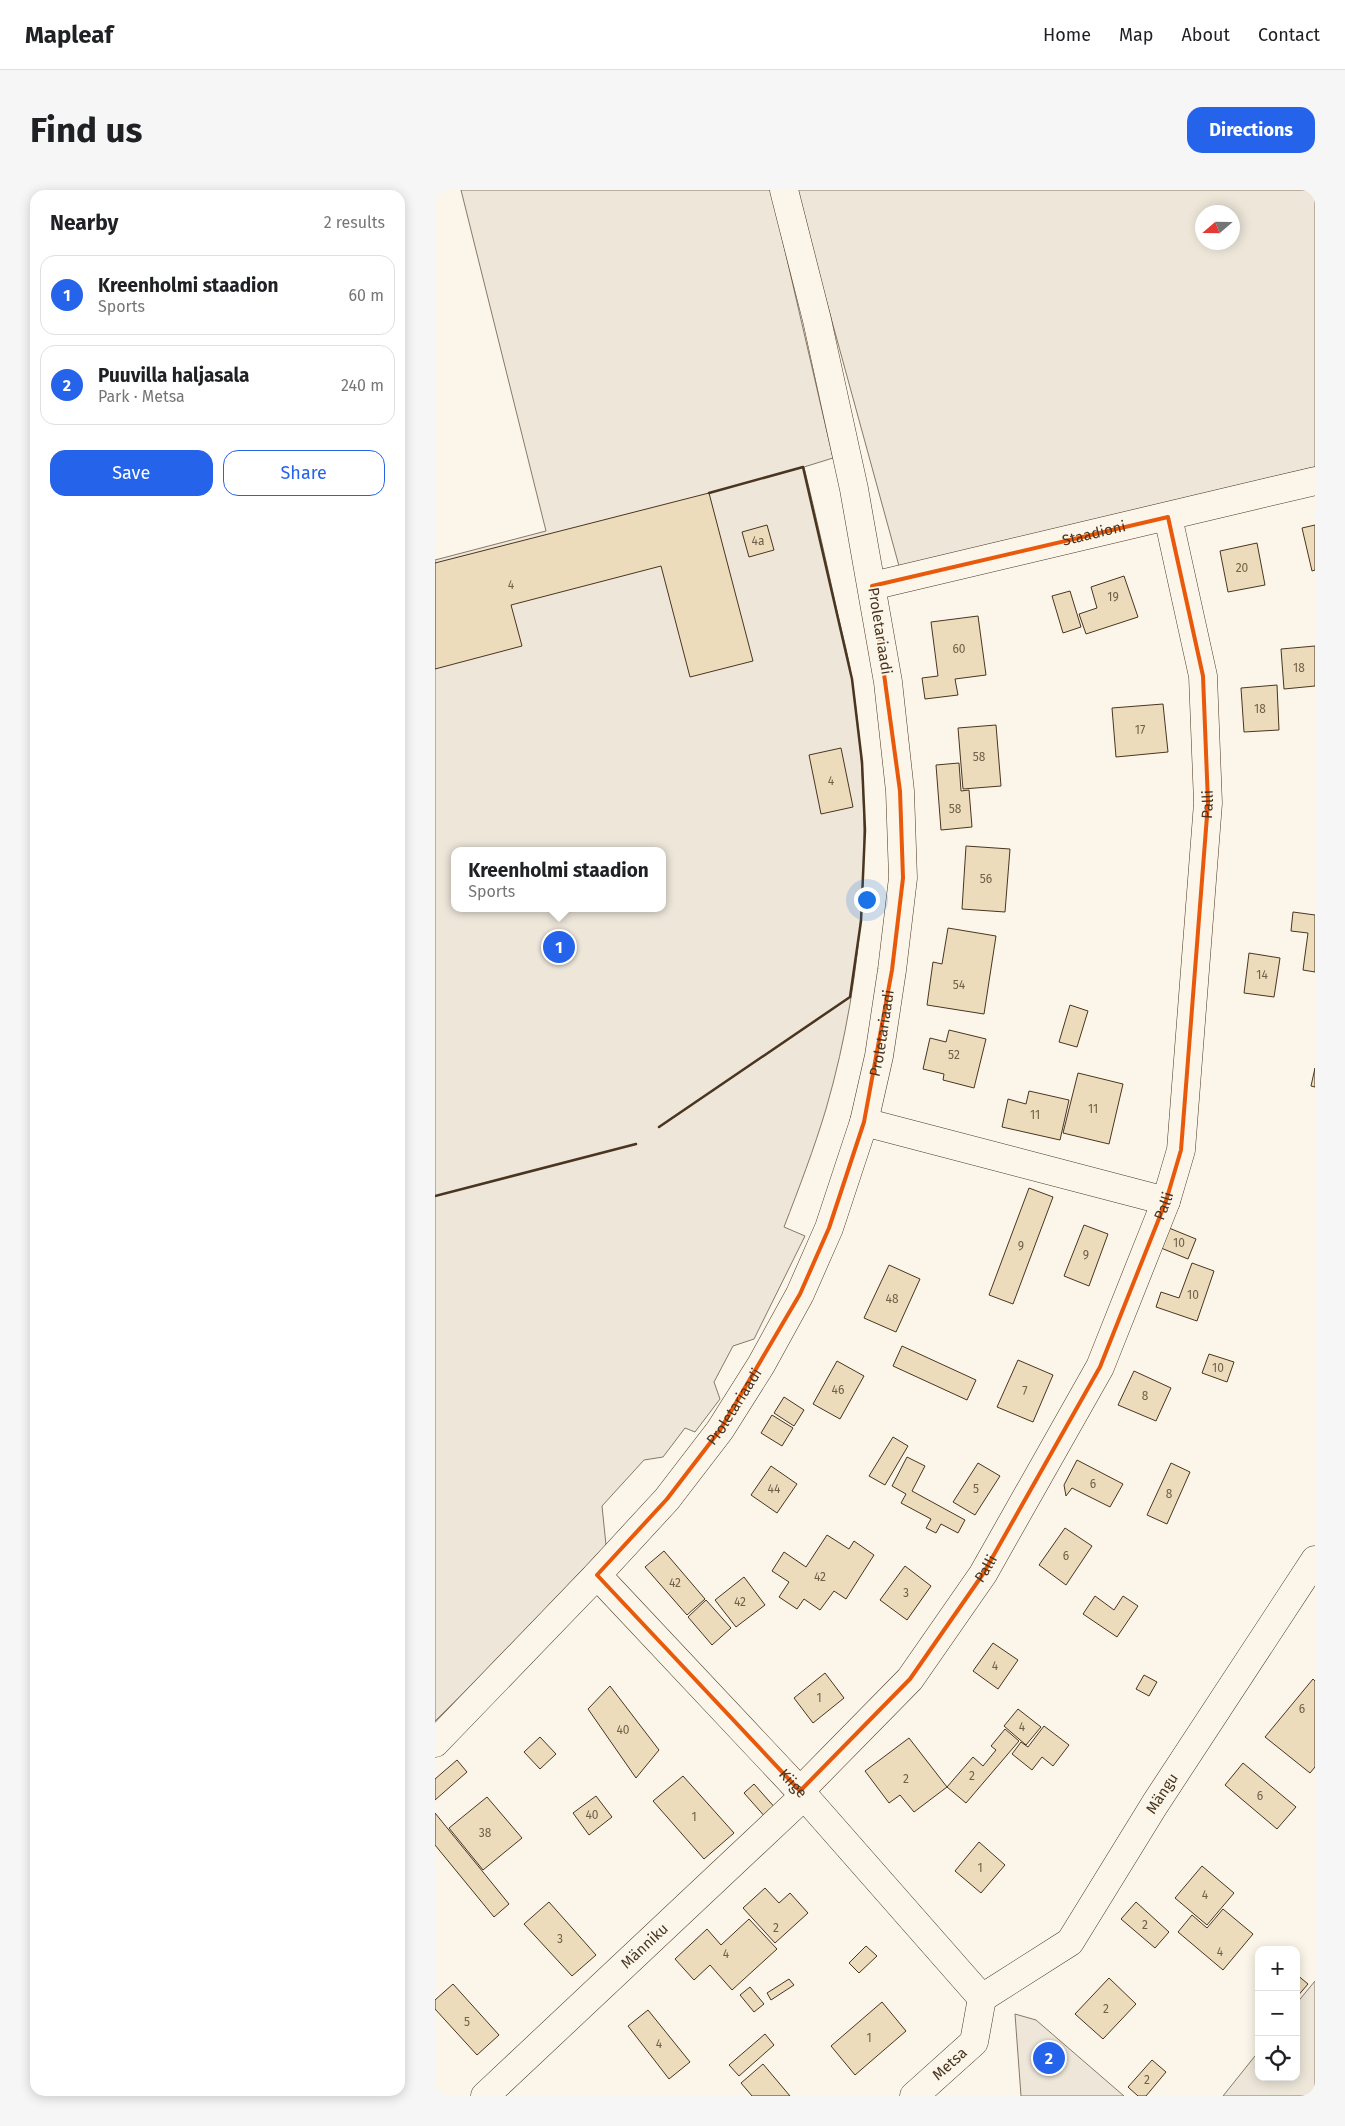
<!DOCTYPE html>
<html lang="en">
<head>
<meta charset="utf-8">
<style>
	body { margin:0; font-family:"Fira Sans",sans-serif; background:#f6f6f6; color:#202124 }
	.controls { position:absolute; right:15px; bottom:15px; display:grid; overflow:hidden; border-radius:10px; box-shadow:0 2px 12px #0003 }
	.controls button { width:45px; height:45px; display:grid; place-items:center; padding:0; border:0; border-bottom:1px solid #e0e0e0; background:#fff; color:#202124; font:25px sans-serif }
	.compass { position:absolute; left:760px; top:15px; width:45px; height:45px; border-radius:50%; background:#fff; box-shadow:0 2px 12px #0003; rotate:250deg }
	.you { position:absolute; left:431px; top:709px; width:18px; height:18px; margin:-12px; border:4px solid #fff; border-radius:50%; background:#1a73e8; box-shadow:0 0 0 8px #1a73e833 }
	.badge { display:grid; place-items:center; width:32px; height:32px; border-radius:50%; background:#2563eb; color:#fff; font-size:16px; font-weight:700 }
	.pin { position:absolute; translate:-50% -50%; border:2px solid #fff; box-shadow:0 1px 5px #0006 }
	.popup { position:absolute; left:16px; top:657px; width:215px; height:65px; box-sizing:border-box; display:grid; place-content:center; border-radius:10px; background:#fff; filter:drop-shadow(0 1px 4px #0005); font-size:16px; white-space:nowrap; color:#757577 }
	.popup b { font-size:19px; color:#202124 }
	.popup::after { content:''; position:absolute; left:50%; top:100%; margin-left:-10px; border:10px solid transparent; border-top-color:#fff }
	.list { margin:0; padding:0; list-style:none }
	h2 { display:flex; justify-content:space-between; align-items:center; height:65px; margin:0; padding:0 20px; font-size:21px }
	h2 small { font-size:16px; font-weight:400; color:#757577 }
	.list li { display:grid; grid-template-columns:32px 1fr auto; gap:15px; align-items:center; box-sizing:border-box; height:80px; margin:0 10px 10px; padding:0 10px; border:1px solid #e0e0e0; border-radius:15px }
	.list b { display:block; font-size:19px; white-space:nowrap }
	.list p { margin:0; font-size:16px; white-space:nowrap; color:#757577 }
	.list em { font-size:16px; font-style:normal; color:#757577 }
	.actions { display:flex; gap:10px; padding:15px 20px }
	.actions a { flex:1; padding:11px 0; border:1px solid #2563eb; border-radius:15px; text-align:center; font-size:18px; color:#2563eb }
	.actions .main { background:#2563eb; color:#fff }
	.icon { flex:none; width:28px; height:28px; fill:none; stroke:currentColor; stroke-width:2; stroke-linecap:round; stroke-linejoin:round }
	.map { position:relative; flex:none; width:880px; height:1906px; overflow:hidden; border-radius:15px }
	header { display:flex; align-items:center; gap:30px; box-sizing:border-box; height:70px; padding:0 25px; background:#fff; border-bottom:1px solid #e0e0e0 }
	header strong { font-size:24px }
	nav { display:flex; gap:28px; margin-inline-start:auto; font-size:18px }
	.intro { display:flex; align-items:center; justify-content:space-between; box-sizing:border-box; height:120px; padding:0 30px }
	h1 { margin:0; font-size:35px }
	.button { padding:12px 22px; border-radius:15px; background:#2563eb; color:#fff; font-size:18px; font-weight:700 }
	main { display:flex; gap:30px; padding:0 30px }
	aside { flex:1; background:#fff; border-radius:15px; box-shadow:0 2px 12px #0003 }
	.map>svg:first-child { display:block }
</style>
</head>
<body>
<header>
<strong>Mapleaf</strong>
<nav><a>Home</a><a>Map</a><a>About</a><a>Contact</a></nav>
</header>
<div class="intro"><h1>Find us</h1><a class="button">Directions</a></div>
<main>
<aside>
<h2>Nearby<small>2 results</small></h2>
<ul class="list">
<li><span class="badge">1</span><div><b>Kreenholmi staadion</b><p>Sports</p></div><em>60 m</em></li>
<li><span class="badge">2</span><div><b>Puuvilla haljasala</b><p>Park · Metsa</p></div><em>240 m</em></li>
</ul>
<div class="actions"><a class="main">Save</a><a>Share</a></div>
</aside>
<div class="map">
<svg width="880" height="1906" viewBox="0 0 880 1906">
	<rect width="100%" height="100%" fill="#fbf6e9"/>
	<path fill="#ede6d9" stroke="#887966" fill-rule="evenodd" d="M 26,0 L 336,0 L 398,268 L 369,277 C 381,326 392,375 403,425 C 408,447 414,468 417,490 C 439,632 431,781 391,919 C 379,959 364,998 349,1037 L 370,1046 L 319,1149 L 298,1156 L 279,1192 L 285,1209 L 260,1242 L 250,1238 L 228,1267 L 209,1270 L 167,1316 L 171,1355 L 48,1484 L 0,1531 L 0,370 L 111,341 ZM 20,661 L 228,661 L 228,718 L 20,718 Z
		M 361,0 L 880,0 L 880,277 L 464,376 ZM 768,22 L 798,22 L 798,52 L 768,52 Z
		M 880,1791 L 880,1906 L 788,1906 L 824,1861 L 824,1887 L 861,1887 L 861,1814 Z
		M 580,1824 L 601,1830 L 689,1906 L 586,1906 Z"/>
	<path fill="#ecdcbc" stroke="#4a3520" d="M 274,303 L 318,471 L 255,487 L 226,376 L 76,415 L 87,456 L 0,479 L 0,373 Z
		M 332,335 L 339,360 L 314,367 L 307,342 Z
		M 880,335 L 880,380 L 877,381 L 867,338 Z
		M 822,353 L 830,395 L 793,402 L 785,361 Z
		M 689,386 L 703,427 L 651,444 L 644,424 L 662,418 L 656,397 Z
		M 635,401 L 646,437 L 628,443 L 617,406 Z
		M 543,426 L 551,485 L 520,489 L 523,505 L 490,509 L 487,488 L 503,486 L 496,432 Z
		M 880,456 L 880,496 L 849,499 L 846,459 Z
		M 842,495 L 844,540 L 809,542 L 806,498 Z
		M 728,514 L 733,562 L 681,567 L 677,518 Z
		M 561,535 L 566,596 L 528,599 L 523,538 Z
		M 406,558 L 418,617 L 386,624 L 374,565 Z
		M 524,573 L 526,601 L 534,600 L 537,637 L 506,640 L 501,575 Z
		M 531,656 L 575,659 L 570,722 L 527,719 Z
		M 858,722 L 880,725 L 880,782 L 868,780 L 873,743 L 856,741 Z
		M 513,738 L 561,746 L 549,824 L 492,815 L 498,772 L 507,774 Z
		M 814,763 L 845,768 L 839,807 L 809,803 Z
		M 635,815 L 653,821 L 642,857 L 624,852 Z
		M 514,840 L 551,849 L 539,898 L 508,890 L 509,884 L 488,879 L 495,848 L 511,852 Z
		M 880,878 L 880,897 L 876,896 Z
		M 643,883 L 688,894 L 674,954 L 628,943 Z
		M 594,901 L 634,910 L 625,950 L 567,937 L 573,909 L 591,914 Z
		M 594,998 L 618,1007 L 578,1114 L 554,1105 Z
		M 649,1035 L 673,1044 L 654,1096 L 629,1086 Z
		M 734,1038 L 761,1049 L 753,1069 L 726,1058 Z
		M 757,1073 L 779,1081 L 762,1131 L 721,1117 L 726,1102 L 744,1108 Z
		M 454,1075 L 485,1089 L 461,1142 L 429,1128 Z
		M 467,1156 L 541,1190 L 532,1210 L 458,1176 Z
		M 774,1164 L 799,1172 L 792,1192 L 767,1183 Z
		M 583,1170 L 618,1185 L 598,1232 L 562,1217 Z
		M 402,1171 L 429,1186 L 405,1229 L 378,1214 Z
		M 699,1181 L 736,1198 L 721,1231 L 683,1215 Z
		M 349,1207 L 369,1220 L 359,1236 L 339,1223 Z
		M 337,1225 L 358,1238 L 347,1256 L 326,1243 Z
		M 458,1247 L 473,1256 L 450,1295 L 434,1286 Z
		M 472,1267 L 490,1276 L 477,1301 L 530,1330 L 523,1343 L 506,1334 L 501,1343 L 491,1338 L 496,1329 L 466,1313 L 471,1304 L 457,1296 Z
		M 642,1270 L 688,1294 L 675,1317 L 637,1298 L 631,1306 L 629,1295 Z
		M 543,1273 L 565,1286 L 540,1325 L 518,1312 Z
		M 736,1273 L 755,1282 L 732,1334 L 712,1325 Z
		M 336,1276 L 362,1294 L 342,1323 L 316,1305 Z
		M 630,1338 L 657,1356 L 631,1395 L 604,1375 Z
		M 392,1345 L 414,1359 L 419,1351 L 439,1365 L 411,1409 L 399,1401 L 385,1420 L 369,1409 L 362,1419 L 344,1407 L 354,1392 L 337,1381 L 349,1362 L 371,1377 Z
		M 229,1361 L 270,1409 L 252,1425 L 210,1377 Z
		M 470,1376 L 496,1396 L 472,1430 L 445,1410 Z
		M 309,1387 L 330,1415 L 301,1437 L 280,1410 Z
		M 660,1406 L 679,1420 L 688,1406 L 703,1416 L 682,1447 L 648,1424 Z
		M 271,1410 L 296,1438 L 277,1455 L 253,1427 Z
		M 558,1453 L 583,1470 L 563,1499 L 538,1481 Z
		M 390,1483 L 409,1508 L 378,1533 L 359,1508 Z
		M 709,1485 L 722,1492 L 714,1506 L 701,1499 Z
		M 878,1489 L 880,1491 L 880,1577 L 875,1583 L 830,1547 Z
		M 175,1496 L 224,1560 L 201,1588 L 153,1519 Z
		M 583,1519 L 606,1537 L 591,1555 L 569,1536 Z
		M 609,1536 L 634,1555 L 618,1576 L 607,1567 L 597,1580 L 577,1564 L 586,1552 L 593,1557 Z
		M 570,1539 L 584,1551 L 531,1613 L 512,1597 L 538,1567 L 548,1576 L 561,1560 L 556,1556 Z
		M 105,1547 L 121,1564 L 105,1579 L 89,1562 Z
		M 474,1548 L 512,1597 L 479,1622 L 465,1605 L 454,1613 L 430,1581 Z
		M 22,1570 L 32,1582 L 0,1610 L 0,1589 Z
		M 808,1573 L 861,1617 L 842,1639 L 790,1595 Z
		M 248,1586 L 299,1643 L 269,1669 L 218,1611 Z
		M 319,1594 L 342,1620 L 332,1629 L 309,1603 Z
		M 161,1606 L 177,1627 L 154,1645 L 138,1623 Z
		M 52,1607 L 87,1648 L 48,1680 L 14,1638 Z
		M 0,1623 L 74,1714 L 59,1727 L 0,1655 Z
		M 544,1652 L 570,1675 L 546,1703 L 520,1681 Z
		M 767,1676 L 799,1703 L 772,1735 L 740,1708 Z
		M 330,1698 L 344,1713 L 355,1703 L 373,1723 L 340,1753 L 308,1718 Z
		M 114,1712 L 161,1765 L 137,1786 L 89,1734 Z
		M 701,1712 L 734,1742 L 720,1758 L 686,1729 Z
		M 788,1719 L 818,1744 L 788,1780 L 743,1742 L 757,1725 L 772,1738 Z
		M 314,1729 L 342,1759 L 297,1800 L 275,1775 L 259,1790 L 240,1769 L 272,1739 L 286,1755 Z
		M 431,1756 L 442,1766 L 424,1783 L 414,1773 Z
		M 861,1784 L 873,1794 L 861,1808 Z
		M 674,1788 L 701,1814 L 668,1849 L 640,1824 Z
		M 354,1789 L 359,1795 L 336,1810 L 332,1803 Z
		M 18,1794 L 64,1845 L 42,1865 L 0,1819 L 0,1810 Z
		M 315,1797 L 329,1814 L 319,1822 L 305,1805 Z
		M 447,1812 L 471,1841 L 420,1885 L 396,1856 Z
		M 213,1820 L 255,1872 L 234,1889 L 193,1836 Z
		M 330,1844 L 339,1855 L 304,1886 L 294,1875 Z
		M 717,1870 L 731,1882 L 711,1906 L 703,1906 L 693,1897 Z
		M 328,1874 L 355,1906 L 317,1906 L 306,1893 Z"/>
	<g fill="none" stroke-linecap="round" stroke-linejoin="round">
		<g stroke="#4a3520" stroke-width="29">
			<g id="street">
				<path id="s1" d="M 437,396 L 880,291"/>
				<path d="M 429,932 L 731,1011"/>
				<path id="s2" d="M 162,1385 L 365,1601 L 547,1808"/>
				<path id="s3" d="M 0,1553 L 162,1385 L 232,1309 L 285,1240 L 326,1175 L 365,1104 L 394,1038 L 429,932 L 444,866 L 457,780 L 468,688 L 465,601 L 453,492 L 419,299 L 382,130 L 349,0"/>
				<path id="s4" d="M 365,1601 L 475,1489 L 548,1384 L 665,1177 L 731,1011 L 746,960 L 773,613 L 768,486 L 733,327"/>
				<path id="s5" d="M 547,1808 L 635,1752 L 720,1614 L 880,1370"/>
				<path id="s6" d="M 50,1906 L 369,1606"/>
				<path id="s7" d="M 479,1906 L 539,1852 L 547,1808"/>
			</g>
		</g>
		<use href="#street" stroke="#fbf6e9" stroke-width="28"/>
		<path stroke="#4a3520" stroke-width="2.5" d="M 224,937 L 415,807 L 426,731 L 430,640 L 427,572 L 417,489 L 368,277 L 274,303
			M 0,1006 L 201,954"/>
	</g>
	<path fill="none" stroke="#e8590c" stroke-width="4" stroke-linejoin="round" d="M 733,327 L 768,486 L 773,613 L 746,960 L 731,1011 L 665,1177 L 548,1384 L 475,1489 L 365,1601 L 162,1385 L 232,1309 L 285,1240 L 365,1104 L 394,1038 L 429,932 L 457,780 L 468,688 L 465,601 L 437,396 Z"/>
	<g text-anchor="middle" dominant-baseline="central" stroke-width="4" stroke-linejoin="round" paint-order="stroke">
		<g font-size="12" fill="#725f47">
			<text x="323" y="351">4a</text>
			<text x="807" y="378">20</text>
			<text x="76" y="395">4</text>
			<text x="678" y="407">19</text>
			<text x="524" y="459">60</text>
			<text x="864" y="478">18</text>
			<text x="825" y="519">18</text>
			<text x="705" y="540">17</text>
			<text x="544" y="567">58</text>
			<text x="396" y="591">4</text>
			<text x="520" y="619">58</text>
			<text x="551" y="689">56</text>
			<text x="827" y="785">14</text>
			<text x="524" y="795">54</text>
			<text x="519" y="865">52</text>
			<text x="658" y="919">11</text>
			<text x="600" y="925">11</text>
			<text x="744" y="1053">10</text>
			<text x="586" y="1056">9</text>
			<text x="651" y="1065">9</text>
			<text x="758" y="1105">10</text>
			<text x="457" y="1109">48</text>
			<text x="783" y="1178">10</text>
			<text x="403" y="1200">46</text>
			<text x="590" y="1201">7</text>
			<text x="710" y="1206">8</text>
			<text x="658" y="1294">6</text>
			<text x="339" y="1299">44</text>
			<text x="541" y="1299">5</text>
			<text x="734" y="1304">8</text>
			<text x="631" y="1366">6</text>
			<text x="385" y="1387">42</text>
			<text x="240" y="1393">42</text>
			<text x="471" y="1403">3</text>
			<text x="305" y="1412">42</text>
			<text x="560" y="1476">4</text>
			<text x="384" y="1508">1</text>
			<text x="867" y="1519">6</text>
			<text x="587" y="1537">4</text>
			<text x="188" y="1540">40</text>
			<text x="537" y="1586">2</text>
			<text x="471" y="1589">2</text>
			<text x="825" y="1606">6</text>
			<text x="157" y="1625">40</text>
			<text x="259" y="1627">1</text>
			<text x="50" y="1643">38</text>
			<text x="545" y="1678">1</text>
			<text x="770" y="1705">4</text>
			<text x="710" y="1735">2</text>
			<text x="341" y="1738">2</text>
			<text x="125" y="1749">3</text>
			<text x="785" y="1762">4</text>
			<text x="291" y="1764">4</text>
			<text x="671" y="1819">2</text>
			<text x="32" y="1832">5</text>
			<text x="434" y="1848">1</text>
			<text x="224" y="1854">4</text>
			<text x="712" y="1890">2</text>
		</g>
		<g font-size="15" fill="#4a3520" stroke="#fbf6e9">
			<text stroke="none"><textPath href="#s1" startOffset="228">Staadioni</textPath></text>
			<text transform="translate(445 441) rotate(81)">Proletariaadi</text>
			<text stroke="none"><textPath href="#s4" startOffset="1101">Palli</textPath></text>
			<text stroke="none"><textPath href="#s3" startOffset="856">Proletariaadi</textPath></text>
			<text stroke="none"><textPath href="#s4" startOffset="696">Palli</textPath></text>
			<text stroke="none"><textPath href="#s3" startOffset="451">Proletariaadi</textPath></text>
			<text stroke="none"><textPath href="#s4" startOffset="291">Palli</textPath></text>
			<text stroke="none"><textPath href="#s2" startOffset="286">Kiige</textPath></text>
			<text stroke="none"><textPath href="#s5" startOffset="279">Mängu</textPath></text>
			<text stroke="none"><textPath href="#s6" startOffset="219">Männiku</textPath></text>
			<text stroke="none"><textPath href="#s7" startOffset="48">Metsa</textPath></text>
		</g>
	</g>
</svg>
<div class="controls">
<button>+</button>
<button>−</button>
<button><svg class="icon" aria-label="locate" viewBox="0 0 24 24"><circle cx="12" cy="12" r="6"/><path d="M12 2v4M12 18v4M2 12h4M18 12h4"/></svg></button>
</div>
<svg class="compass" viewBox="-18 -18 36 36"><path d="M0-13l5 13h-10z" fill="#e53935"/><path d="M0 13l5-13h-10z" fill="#757577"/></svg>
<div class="you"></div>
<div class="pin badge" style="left:124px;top:757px">1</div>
<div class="popup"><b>Kreenholmi staadion</b>Sports</div>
<div class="pin badge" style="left:614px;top:1868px">2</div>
</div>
</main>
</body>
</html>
